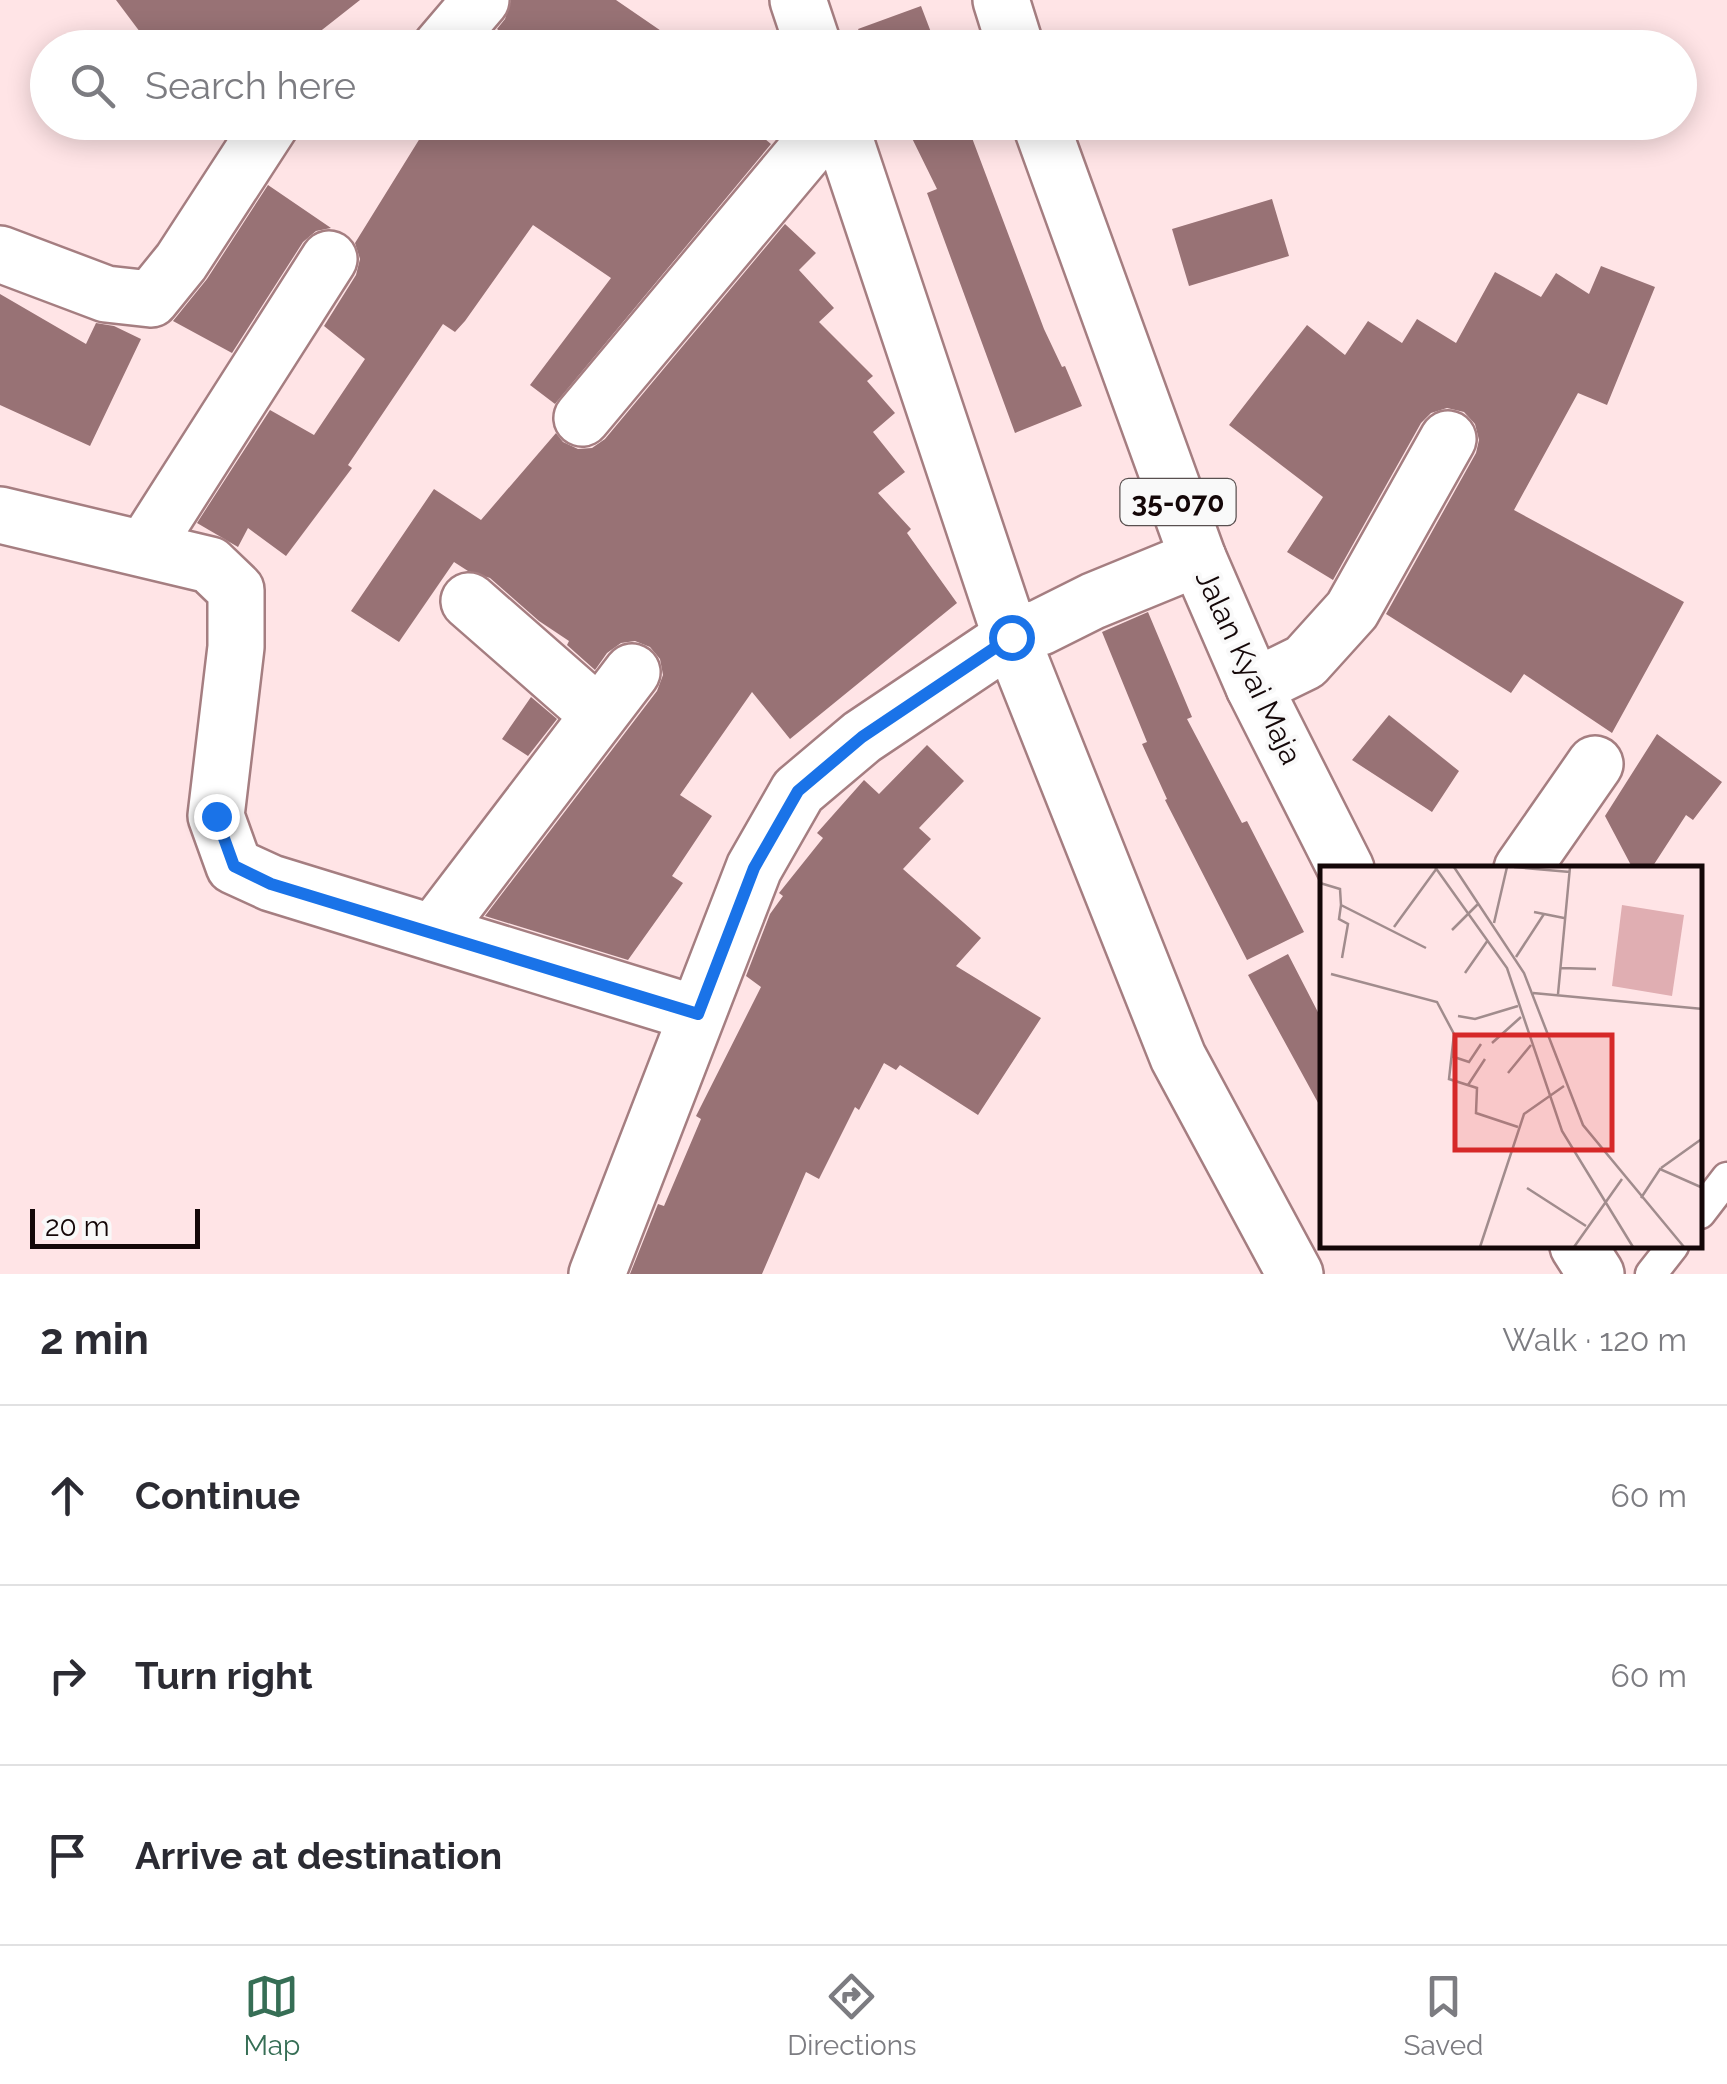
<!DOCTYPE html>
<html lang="en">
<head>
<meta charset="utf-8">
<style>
	body { margin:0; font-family:Raleway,sans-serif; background:#f2f2f3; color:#2b2b33 }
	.scale { position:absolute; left:30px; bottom:25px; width:170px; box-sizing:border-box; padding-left:10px; border:5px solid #140708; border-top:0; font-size:28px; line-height:35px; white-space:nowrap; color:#140708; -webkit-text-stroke:8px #f9f9f9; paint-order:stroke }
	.stop { position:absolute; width:30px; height:30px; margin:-22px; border:8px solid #1a73e8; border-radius:50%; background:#fff }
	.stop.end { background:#1a73e8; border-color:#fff; box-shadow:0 2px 10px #0008 }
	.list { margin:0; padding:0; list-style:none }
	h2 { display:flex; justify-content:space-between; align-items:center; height:130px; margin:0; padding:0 40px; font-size:42px }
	h2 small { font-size:32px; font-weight:400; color:#7c7c81 }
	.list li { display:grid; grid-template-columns:65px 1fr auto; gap:30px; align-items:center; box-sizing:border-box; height:180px; padding:0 40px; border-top:2px solid #e1e1e2 }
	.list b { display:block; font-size:38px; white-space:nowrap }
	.list em { font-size:32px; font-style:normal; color:#7c7c81 }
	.icon { flex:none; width:55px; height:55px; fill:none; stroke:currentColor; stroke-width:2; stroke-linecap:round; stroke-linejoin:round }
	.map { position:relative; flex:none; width:1727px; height:1274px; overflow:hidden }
	.search { position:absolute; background:#fff; box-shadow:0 5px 25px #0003; left:30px; right:30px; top:30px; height:110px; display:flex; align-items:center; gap:25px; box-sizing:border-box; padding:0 35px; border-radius:55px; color:#7c7c81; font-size:38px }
	.sheet { height:670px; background:#fff }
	nav { display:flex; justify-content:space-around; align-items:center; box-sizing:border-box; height:140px; border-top:2px solid #e1e1e2; background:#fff; font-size:28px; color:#7c7c81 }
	nav a { display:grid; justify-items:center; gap:5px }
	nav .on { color:#366e55 }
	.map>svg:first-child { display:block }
</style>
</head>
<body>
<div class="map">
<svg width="1727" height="1274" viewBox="0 0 1727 1274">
	<rect width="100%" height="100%" fill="#ffe4e6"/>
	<path fill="#987275" d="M 116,0 L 360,0 L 299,48 L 152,48 Z
		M 511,0 L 616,0 L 686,48 L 522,48 L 497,29 L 505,19 Z
		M 921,6 L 937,48 L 867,48 L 858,29 Z
		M 430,122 L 745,122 L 771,144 L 555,404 L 530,385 L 611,278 L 533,225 L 465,321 L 455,332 L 443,324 L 348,465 L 352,468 L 286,556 L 248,528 L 238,547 L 197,523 L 270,410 L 314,435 L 365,359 L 324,326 L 356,275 L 360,259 L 355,243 Z
		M 904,122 L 966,122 L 1044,329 L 1062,367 L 1065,366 L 1082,406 L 1015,433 L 927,193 L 937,189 Z
		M 268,185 L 331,228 L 316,231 L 303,242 L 232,353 L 173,321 L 207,279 Z
		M 1272,199 L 1289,256 L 1189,286 L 1172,229 Z
		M 785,224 L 816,253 L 799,270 L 834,308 L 819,322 L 873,376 L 867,381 L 895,413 L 873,432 L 905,472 L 878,493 L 911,529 L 907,533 L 957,603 L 790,739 L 752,692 L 680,795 L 712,816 L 672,876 L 683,883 L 628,960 L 485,916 L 657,691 L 663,675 L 660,659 L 650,647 L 635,641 L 621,643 L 607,653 L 595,670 L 567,645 L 569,641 L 539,621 L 490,578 L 468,571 L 454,562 L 399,642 L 351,611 L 434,489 L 481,520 L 556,433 L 563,442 L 578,449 L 592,448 L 605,439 Z
		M 1601,266 L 1655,287 L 1607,405 L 1578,393 L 1514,510 L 1684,602 L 1612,733 L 1524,674 L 1511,693 L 1386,614 L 1476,453 L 1479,440 L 1475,424 L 1464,412 L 1447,408 L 1431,413 L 1421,423 L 1333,580 L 1287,552 L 1323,497 L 1229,425 L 1307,325 L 1345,355 L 1368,321 L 1402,343 L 1417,319 L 1456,343 L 1495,272 L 1541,297 L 1556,273 L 1589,294 Z
		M 0,294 L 86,344 L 96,323 L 114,326 L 141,339 L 90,446 L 0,405 Z
		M 1148,612 L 1192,717 L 1187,719 L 1242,823 L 1247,821 L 1304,932 L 1247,960 L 1165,800 L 1167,799 L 1142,744 L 1147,742 L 1102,632 Z
		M 531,697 L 557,719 L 528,756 L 502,739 Z
		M 1389,715 L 1459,771 L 1432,812 L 1352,760 Z
		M 1657,734 L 1722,782 L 1693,820 L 1686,815 L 1651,869 L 1633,869 L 1605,816 Z
		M 927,745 L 964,781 L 919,828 L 931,839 L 903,869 L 981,938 L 956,966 L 1041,1018 L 978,1115 L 900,1065 L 896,1070 L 884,1063 L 859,1110 L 855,1107 L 819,1179 L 806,1172 L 762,1274 L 630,1274 L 658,1204 L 664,1206 L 701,1119 L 696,1116 L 761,987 L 746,976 L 770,914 L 783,896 L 779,893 L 823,838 L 817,833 L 864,780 L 879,794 Z
		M 1288,954 L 1322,1020 L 1322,1110 L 1248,975 Z"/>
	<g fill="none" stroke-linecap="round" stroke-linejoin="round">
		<g stroke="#a57e81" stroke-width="35">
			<path id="service" d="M 1700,1213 L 1727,1178
				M 1651,1274 L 1673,1246"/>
		</g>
		<g stroke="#a57e81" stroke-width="60">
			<path id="minor" d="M 798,0 L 814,48
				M 440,48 L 481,0
				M 839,122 L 1011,637 L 1178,1057 L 1295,1274
				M 0,254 L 106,294 L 151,299 L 181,262 L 272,122
				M 582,418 L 830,122
				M 0,515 L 210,565 L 236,590 L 236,647 L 216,816 L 234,866 L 271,883 L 697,1014
				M 144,549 L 329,259
				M 469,601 L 599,715
				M 1254,687 L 1305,662 L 1352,610 L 1448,439
				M 1522,869 L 1595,764
				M 433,933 L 632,672
				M 597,1274 L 754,868 L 798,791 L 862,737 L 1011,637 L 1041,627 L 1093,601 L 1198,558"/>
		</g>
		<g stroke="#a57e81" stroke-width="60">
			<path id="primary" d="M 1001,0 L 1016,48
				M 1040,122 L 1198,558 L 1254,687 L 1346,869
				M 1578,1246 L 1596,1274"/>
		</g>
		<use href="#service" stroke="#fff" stroke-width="30"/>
		<use href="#minor" stroke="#fff" stroke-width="55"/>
		<use href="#primary" stroke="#fff" stroke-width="55"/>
	</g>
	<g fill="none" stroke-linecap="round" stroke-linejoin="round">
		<path stroke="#1a73e8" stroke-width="12" d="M 216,816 L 234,866 L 271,884 L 698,1014 L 754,868 L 798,791 L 862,737 L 1011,637"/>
	</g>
	<g text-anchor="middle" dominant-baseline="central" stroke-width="8" stroke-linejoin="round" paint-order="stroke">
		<rect fill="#f9f9f9" stroke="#595050" stroke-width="2.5" x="1120.5" y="479" width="115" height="46" rx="8"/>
		<g font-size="28" font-weight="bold" fill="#140708">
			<text x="1178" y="502">35-070</text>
		</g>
		<g font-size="30" fill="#140708" stroke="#f9f9f9">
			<text transform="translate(1249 667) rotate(65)">Jalan Kyai Maja</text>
		</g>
	</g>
	<g transform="translate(1320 866)">
		<rect width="382" height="382" fill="#ffe4e6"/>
		<path d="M 302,39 L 364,49 L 352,130 L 292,120 Z" fill="#e0aeb2"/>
		<path fill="none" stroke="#a18c8d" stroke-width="2.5" d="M 115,1 L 187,102 L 242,265 L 313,381M 134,1 L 204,107 L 263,259 L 364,381M 194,1 L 250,6M 0,17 L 20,23 L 21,39 L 106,82M 21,39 L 19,53 L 28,58 L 22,92M 214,46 L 244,52M 174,57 L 187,1M 74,61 L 117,2M 132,64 L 159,37M 196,91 L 224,48M 241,102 L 276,103M 145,107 L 168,74M 11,108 L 117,136 L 134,168 L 129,213 L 157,222 L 156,247 L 198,261M 213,127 L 383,143M 238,128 L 250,1M 138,150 L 155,153 L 198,140M 172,177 L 201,151M 131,190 L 149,196 L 161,178M 188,207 L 211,179M 148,219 L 165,193M 341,302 L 383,272M 207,322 L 266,360M 321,332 L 340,303 L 383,322M 160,381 L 204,248 L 244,220M 254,381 L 302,313"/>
		<path fill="#d62828" fill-opacity="0.15" stroke="#d62828" stroke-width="5" d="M 135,169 L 292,169 L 292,284 L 135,284 Z"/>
		<rect width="382" height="382" fill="none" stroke="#140708" stroke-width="5"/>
	</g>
</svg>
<div class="scale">20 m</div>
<div class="stop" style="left:1011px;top:637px"></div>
<div class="stop end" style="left:216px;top:816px"></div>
<div class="search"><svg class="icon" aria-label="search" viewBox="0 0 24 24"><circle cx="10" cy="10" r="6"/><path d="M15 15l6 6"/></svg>Search here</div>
</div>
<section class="sheet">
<h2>2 min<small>Walk · 120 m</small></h2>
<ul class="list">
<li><svg class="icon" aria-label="ahead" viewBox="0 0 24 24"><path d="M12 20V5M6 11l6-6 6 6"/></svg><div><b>Continue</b></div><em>60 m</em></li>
<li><svg class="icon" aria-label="right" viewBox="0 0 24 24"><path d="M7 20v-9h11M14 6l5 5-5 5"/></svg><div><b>Turn right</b></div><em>60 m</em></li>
<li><svg class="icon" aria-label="arrive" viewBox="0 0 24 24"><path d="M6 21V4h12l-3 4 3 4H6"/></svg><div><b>Arrive at destination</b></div></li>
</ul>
</section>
<nav>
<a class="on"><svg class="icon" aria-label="map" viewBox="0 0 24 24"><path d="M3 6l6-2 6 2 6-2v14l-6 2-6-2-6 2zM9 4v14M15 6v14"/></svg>Map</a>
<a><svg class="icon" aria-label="directions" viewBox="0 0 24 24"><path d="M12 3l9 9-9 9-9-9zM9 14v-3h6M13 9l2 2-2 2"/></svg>Directions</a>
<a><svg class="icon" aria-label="saved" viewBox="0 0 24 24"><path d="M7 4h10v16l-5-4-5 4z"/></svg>Saved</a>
</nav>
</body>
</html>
